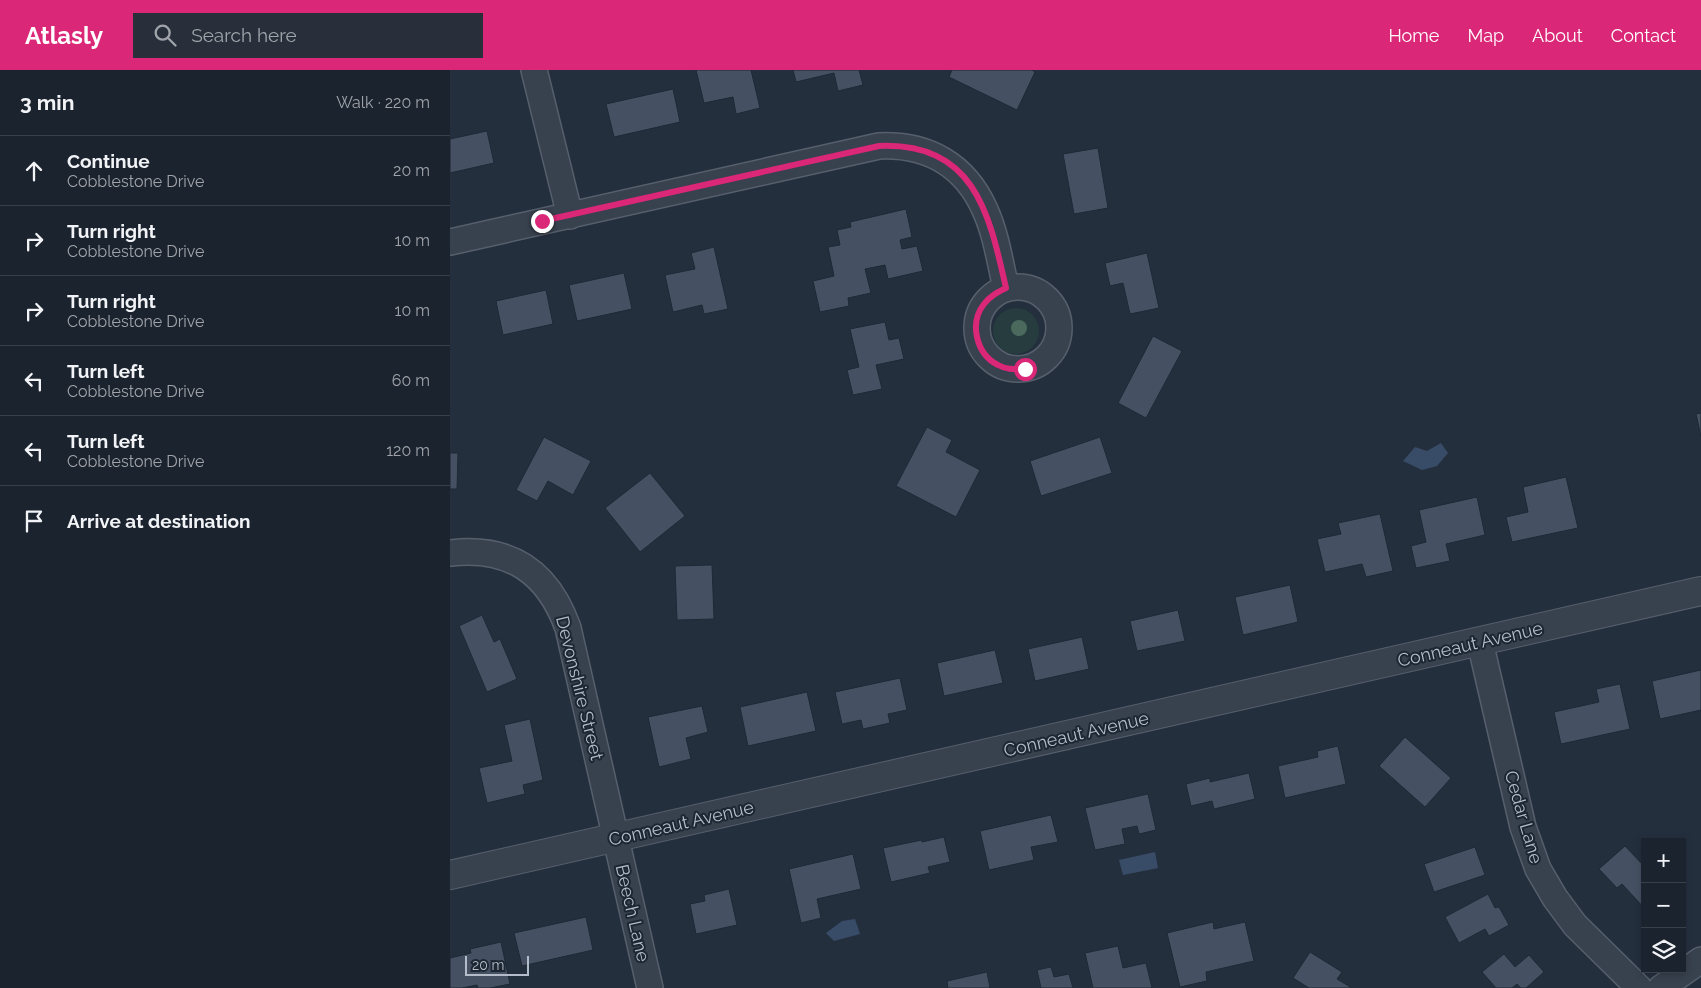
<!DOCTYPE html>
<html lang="en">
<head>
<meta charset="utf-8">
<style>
	body { margin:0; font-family:Raleway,sans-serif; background:#282f3a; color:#f1f3f6 }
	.controls { position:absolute; right:15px; bottom:15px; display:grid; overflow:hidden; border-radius:0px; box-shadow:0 2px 8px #0003 }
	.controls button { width:45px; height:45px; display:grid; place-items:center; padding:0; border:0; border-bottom:1px solid #39404a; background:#1b232e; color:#f1f3f6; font:25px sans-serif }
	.scale { position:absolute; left:15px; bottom:12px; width:64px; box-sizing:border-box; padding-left:5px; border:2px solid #b4bcc9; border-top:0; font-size:14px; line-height:18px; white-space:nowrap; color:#b4bcc9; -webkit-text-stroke:4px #1d2633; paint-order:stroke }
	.stop { position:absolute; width:15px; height:15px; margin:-11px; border:4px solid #db2777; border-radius:50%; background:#fff }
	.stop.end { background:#db2777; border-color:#fff; box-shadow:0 1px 5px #0008 }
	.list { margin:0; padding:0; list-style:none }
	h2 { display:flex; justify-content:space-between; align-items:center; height:65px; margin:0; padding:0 20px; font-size:21px }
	h2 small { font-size:16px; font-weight:400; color:#a0a4aa }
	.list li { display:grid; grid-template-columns:32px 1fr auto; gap:15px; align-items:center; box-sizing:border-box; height:70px; padding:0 20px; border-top:1px solid #39404a }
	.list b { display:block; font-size:19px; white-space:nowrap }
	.list p { margin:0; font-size:16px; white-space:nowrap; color:#a0a4aa }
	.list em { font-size:16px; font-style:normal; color:#a0a4aa }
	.icon { flex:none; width:28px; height:28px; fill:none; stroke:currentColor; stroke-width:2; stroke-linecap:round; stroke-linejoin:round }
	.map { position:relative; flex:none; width:1251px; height:918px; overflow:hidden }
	header { display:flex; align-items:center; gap:30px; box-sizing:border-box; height:70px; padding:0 25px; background:#db2777; color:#fff }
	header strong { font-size:24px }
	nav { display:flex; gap:28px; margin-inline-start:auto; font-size:18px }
	.search { width:350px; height:45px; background:#282f3a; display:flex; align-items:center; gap:12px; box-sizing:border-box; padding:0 18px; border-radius:0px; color:#a0a4aa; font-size:19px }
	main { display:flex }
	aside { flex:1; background:#1b232e }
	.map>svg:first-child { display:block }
</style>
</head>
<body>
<header>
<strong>Atlasly</strong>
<div class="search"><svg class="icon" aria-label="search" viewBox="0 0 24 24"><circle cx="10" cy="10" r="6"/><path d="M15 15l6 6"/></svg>Search here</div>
<nav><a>Home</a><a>Map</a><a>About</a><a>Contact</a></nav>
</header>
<main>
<aside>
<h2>3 min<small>Walk · 220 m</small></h2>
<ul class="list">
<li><svg class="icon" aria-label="ahead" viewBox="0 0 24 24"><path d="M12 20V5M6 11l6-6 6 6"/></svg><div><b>Continue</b><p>Cobblestone Drive</p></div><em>20 m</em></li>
<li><svg class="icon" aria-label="right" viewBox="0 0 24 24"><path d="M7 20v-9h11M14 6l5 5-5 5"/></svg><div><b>Turn right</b><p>Cobblestone Drive</p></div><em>10 m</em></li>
<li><svg class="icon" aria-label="right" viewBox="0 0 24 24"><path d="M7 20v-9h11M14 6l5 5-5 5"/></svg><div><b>Turn right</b><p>Cobblestone Drive</p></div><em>10 m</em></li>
<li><svg class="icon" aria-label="left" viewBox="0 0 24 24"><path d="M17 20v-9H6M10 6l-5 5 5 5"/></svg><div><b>Turn left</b><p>Cobblestone Drive</p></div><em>60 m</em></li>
<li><svg class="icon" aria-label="left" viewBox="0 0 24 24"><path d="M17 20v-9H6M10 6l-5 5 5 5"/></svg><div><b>Turn left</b><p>Cobblestone Drive</p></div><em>120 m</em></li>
<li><svg class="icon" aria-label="arrive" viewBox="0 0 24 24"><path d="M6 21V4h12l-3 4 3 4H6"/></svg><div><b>Arrive at destination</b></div></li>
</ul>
</aside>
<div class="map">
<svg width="1251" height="918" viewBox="0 0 1251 918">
	<rect width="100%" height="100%" fill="#242f3e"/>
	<path fill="#263c3f" d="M543 261a23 23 0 1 1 46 0a23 23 0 1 1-46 0Z"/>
	<path fill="#394c67" d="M 991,373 L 998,383 L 987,396 L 972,400 L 953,391 L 965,377 L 977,381 Z
		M 705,782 L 708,798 L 673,805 L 669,790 Z
		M 405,849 L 410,864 L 384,871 L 376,863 L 392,851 Z"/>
	<path fill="#455162" stroke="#1f2835" d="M 246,0 L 301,0 L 310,38 L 286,44 L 283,27 L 254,33 Z
		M 343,0 L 409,0 L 413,15 L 388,21 L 384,3 L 346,12 Z
		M 502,0 L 582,0 L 585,2 L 567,40 L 499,7 Z
		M 223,19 L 230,52 L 164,67 L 156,34 Z
		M 37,61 L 44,93 L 0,103 L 0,69 Z
		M 648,78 L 658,138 L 624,144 L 613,84 Z
		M 456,139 L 462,167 L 450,170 L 452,179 L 467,176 L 473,201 L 438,209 L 435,195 L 415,199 L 421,223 L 398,228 L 399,236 L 370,242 L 363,211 L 384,206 L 378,177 L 390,175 L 387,160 L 401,157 L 400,152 Z
		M 264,177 L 278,239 L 254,244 L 252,235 L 223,242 L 215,205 L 245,199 L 241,183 Z
		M 697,183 L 709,238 L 680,244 L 673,213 L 660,216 L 655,193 Z
		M 174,203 L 182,239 L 127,251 L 119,215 Z
		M 96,220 L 103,254 L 53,265 L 46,231 Z
		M 435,252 L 439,270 L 449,268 L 454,289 L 426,295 L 432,319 L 403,325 L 397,300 L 409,297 L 400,259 Z
		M 703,266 L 732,281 L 696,348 L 668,333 Z
		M 1251,343 L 1251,367 L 1246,344 Z
		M 477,357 L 502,370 L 496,382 L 530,400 L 506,447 L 446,416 Z
		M 94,367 L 141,391 L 123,425 L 98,411 L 87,431 L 66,420 Z
		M 650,367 L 662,403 L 591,426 L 580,391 Z
		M 0,383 L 8,383 L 7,419 L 0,419 Z
		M 200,403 L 235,446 L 190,482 L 155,438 Z
		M 1116,407 L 1128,458 L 1062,472 L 1056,447 L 1078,442 L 1073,417 Z
		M 1027,427 L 1035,465 L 996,474 L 1000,491 L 966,498 L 961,476 L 976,472 L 969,440 Z
		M 930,444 L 943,501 L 916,507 L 912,494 L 875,502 L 867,469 L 891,464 L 888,453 Z
		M 262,495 L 264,549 L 227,550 L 225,496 Z
		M 840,515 L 848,552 L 793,565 L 785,527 Z
		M 728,540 L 735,571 L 687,581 L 680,551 Z
		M 32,545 L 44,572 L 50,569 L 67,609 L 37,622 L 9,556 Z
		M 632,567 L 639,599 L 585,611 L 578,579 Z
		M 545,580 L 553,613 L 494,626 L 487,593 Z
		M 1251,600 L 1251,640 L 1210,649 L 1202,611 Z
		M 450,608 L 457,640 L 438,644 L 440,653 L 413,659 L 411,650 L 392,654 L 385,622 Z
		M 1170,614 L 1180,659 L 1111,674 L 1104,642 L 1149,632 L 1146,619 Z
		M 357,622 L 366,661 L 298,676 L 290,637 Z
		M 252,636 L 258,662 L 236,668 L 241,689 L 209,697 L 198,647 Z
		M 80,649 L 93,710 L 73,715 L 75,724 L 37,733 L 29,698 L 62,691 L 54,655 Z
		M 955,667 L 1001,708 L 975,737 L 929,696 Z
		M 888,676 L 896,714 L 835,728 L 828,696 L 868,687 L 867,681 Z
		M 799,703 L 805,729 L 764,739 L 762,731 L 741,736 L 736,714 L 760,708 L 760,712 Z
		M 698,724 L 706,760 L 689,764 L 687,756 L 672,759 L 675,774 L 645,780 L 635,738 Z
		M 601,745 L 608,772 L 581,777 L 584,790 L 539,800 L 530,761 Z
		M 494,767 L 500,792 L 478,797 L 480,803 L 441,812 L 433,778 L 472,770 L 472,772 Z
		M 1175,776 L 1195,797 L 1195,839 L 1172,814 L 1167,818 L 1149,799 Z
		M 1025,777 L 1035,805 L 984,822 L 974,794 Z
		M 403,784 L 411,819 L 367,829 L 371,848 L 351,853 L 339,799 Z
		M 279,819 L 287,855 L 246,864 L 240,834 L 255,831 L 254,825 Z
		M 1038,824 L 1045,838 L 1049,837 L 1059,855 L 1039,866 L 1035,859 L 1009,873 L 995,847 Z
		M 136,847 L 143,880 L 72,896 L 64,863 Z
		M 763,852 L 764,859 L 795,852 L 804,891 L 756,902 L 757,911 L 730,917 L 717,863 Z
		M 51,872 L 60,914 L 40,918 L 28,918 L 27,915 L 12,918 L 0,918 L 0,888 L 21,883 L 20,879 Z
		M 668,876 L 673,898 L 696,893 L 702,918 L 643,918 L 635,883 Z
		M 860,882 L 892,902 L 887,909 L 902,918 L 859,918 L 843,908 Z
		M 1054,884 L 1065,897 L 1079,885 L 1094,902 L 1076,918 L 1071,918 L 1067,914 L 1062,918 L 1046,918 L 1032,902 Z
		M 601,897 L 604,907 L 619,904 L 623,918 L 591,918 L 587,900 Z
		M 537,902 L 540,918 L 498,918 L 497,911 Z"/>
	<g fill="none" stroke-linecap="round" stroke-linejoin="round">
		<g stroke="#565f6c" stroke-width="28">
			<path id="minor" d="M 84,0 L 120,146
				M 0,172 L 429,76 C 478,74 515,95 535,140 C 546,164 550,192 556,218
				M527 258a41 41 0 1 1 82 0a41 41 0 1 1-82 0Z
				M 0,483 C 60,476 98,502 118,558 L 200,918
				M 1030,572 L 1073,757 L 1088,799 L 1105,828 L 1125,855 L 1189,918
				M 1211,918 L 1251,890"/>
		</g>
		<g stroke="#565f6c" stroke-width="30">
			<path id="tertiary" d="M 0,805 L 1251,521"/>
		</g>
		<use href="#minor" stroke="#38414e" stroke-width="25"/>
		<use href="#tertiary" stroke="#38414e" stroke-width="28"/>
	</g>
	<circle fill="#4b6a5d" cx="569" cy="258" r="8"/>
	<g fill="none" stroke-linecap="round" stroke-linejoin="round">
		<path stroke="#db2777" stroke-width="6" d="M 92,151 L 429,76 C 524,72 539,142 556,218 C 548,222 540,226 534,234 C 519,253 526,284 548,295 C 557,300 566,299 575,299"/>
	</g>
	<g text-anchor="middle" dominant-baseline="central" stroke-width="4" stroke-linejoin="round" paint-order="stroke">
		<g font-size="18" fill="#b4bcc9" stroke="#1d2633">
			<text transform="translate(1020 574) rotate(-13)">Conneaut Avenue</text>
			<text transform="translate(130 618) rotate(76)">Devonshire Street</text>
			<text transform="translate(626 664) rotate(-13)">Conneaut Avenue</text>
			<text transform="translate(1074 747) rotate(74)">Cedar Lane</text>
			<text transform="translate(231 753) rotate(-13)">Conneaut Avenue</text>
			<text transform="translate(183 843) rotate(77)">Beech Lane</text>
		</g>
	</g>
</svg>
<div class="controls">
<button>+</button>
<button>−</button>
<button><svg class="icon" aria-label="layers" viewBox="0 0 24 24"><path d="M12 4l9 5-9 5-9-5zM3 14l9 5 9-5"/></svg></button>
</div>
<div class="scale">20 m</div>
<div class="stop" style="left:575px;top:299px"></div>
<div class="stop end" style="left:92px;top:151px"></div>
</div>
</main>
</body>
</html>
